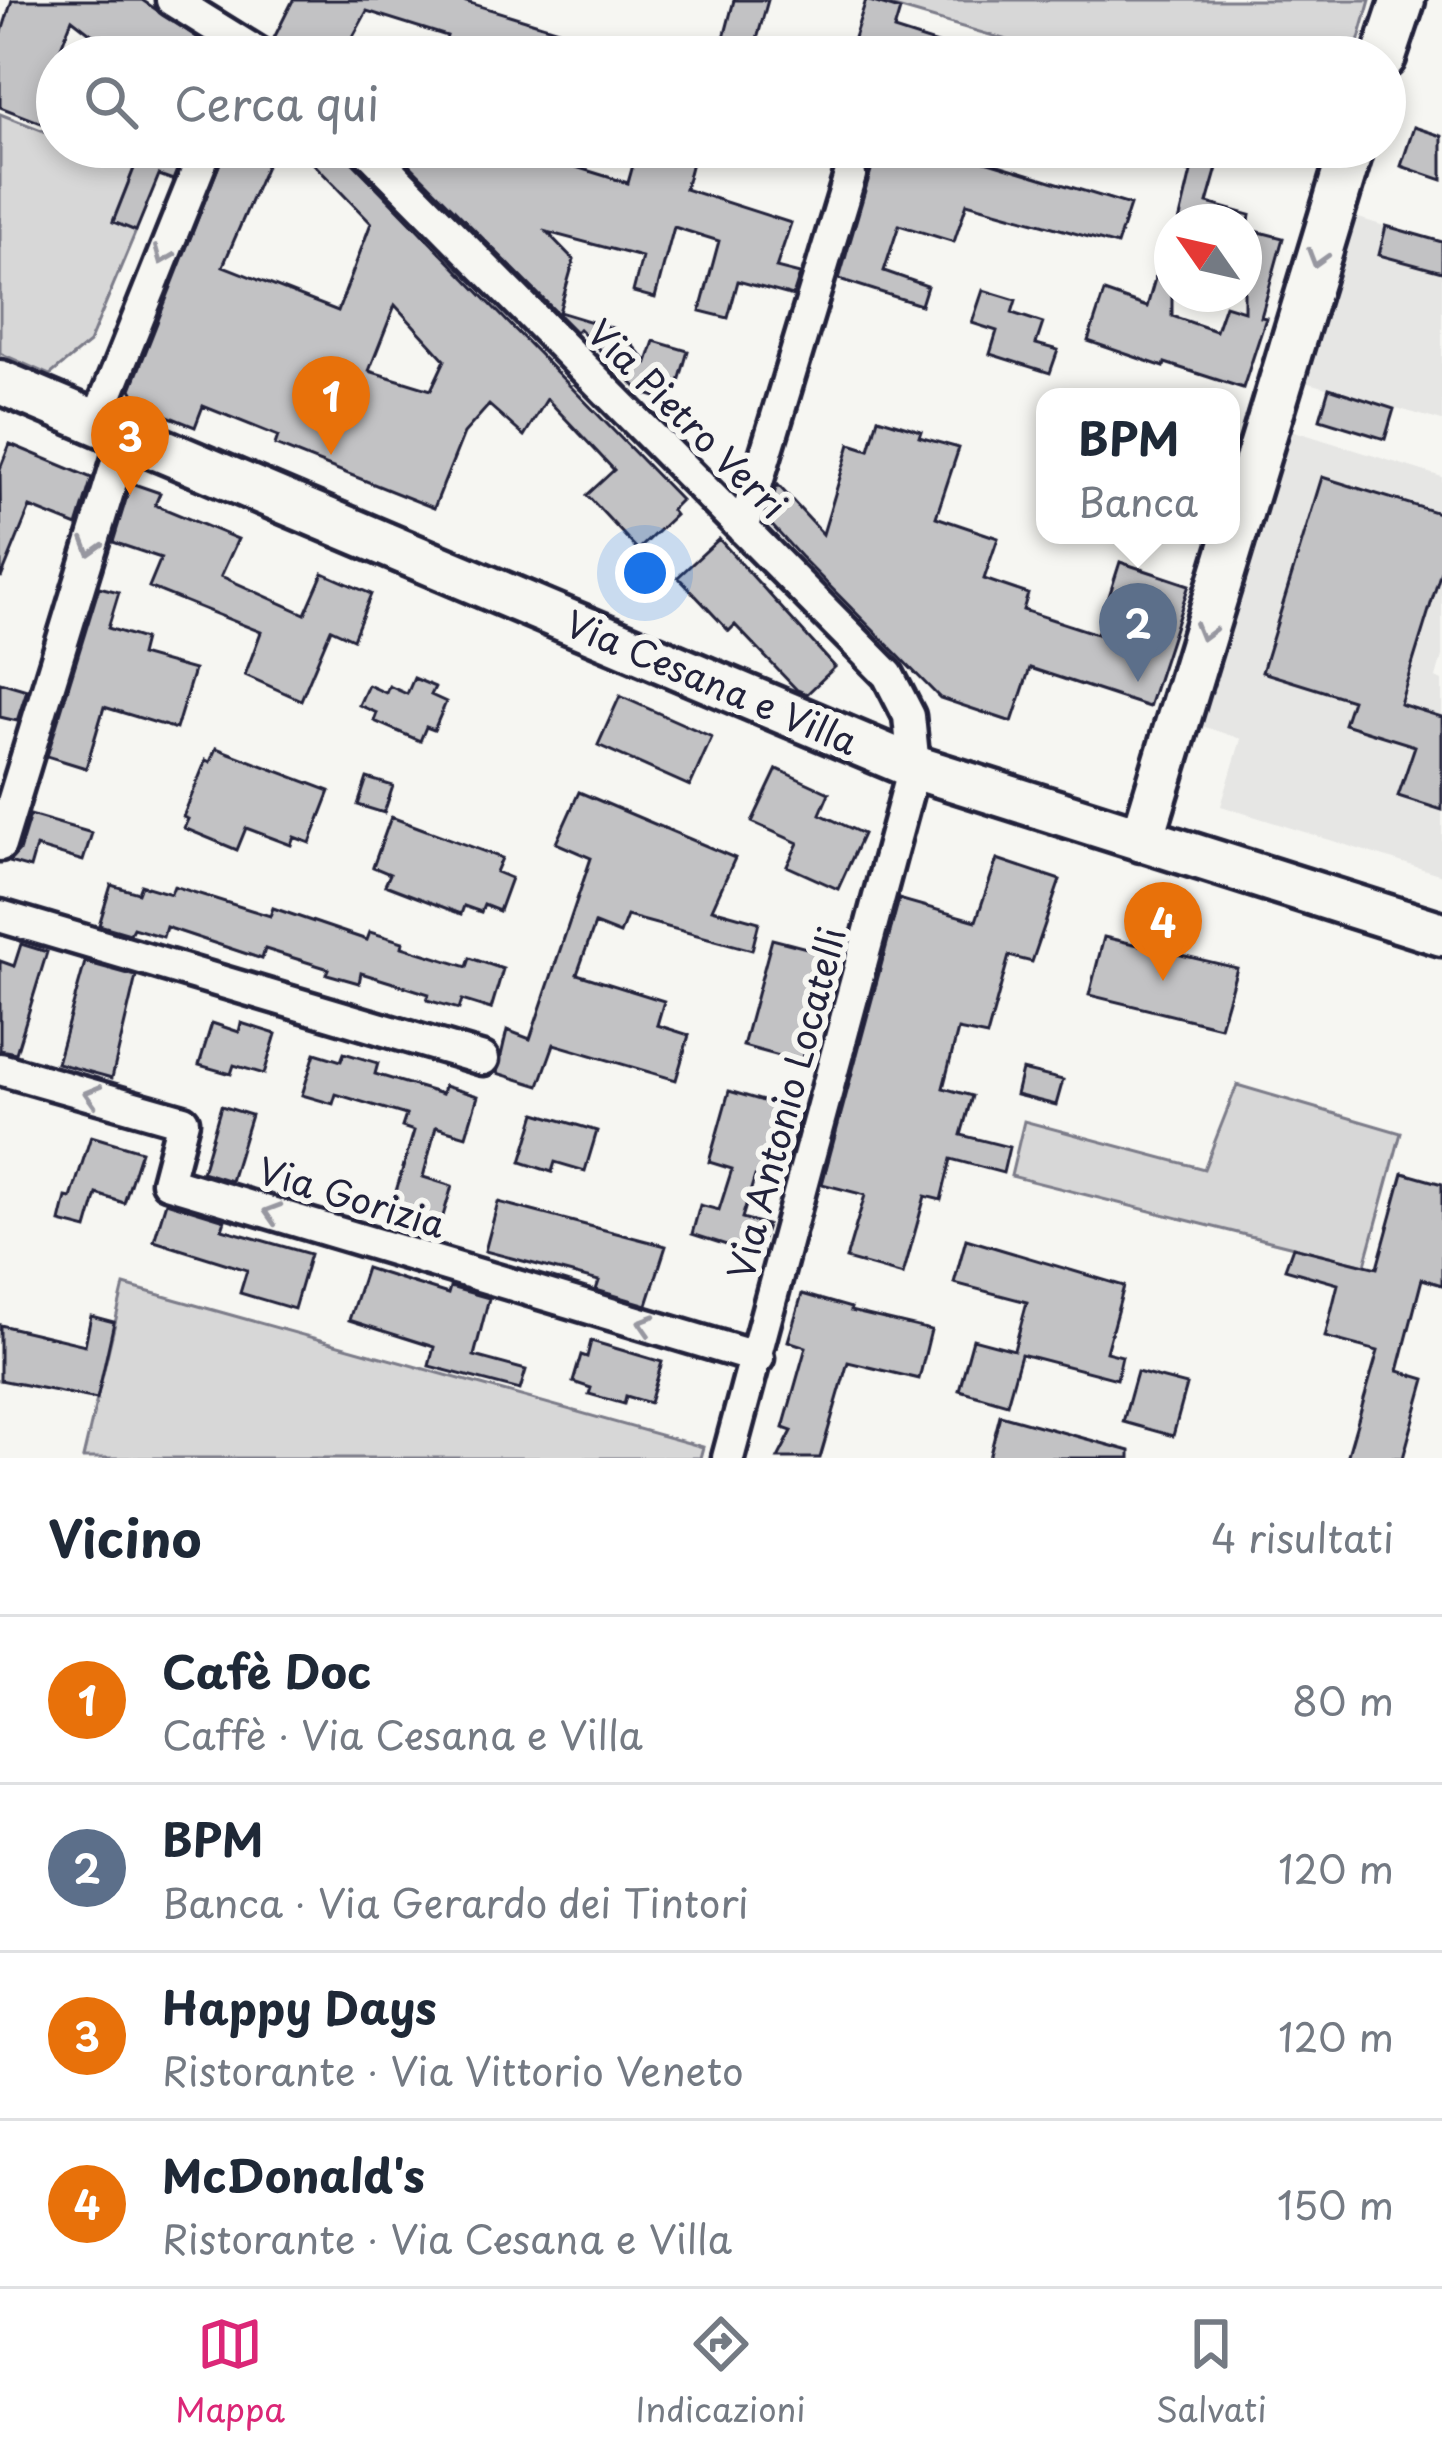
<!DOCTYPE html>
<html lang="it">
<head>
<meta charset="utf-8">
<style>
	body { margin:0; font-family:"Playpen Sans",sans-serif; background:#f2f2f3; color:#1f2937 }
	.compass { position:absolute; left:1154px; top:204px; width:108px; height:108px; border-radius:50%; background:#fff; box-shadow:0 6px 18px #0003; rotate:304deg }
	.you { position:absolute; left:645px; top:573px; width:42px; height:42px; margin:-30px; border:9px solid #fff; border-radius:50%; background:#1a73e8; box-shadow:0 0 0 18px #1a73e833 }
	.badge { display:grid; place-items:center; width:78px; height:78px; border-radius:50%; background:#db2777; color:#fff; font-size:39px; font-weight:700 }
	.pin { position:absolute; translate:-50% -99px; filter:drop-shadow(0 3px 6px #0008) }
	.pin::after { content:''; position:absolute; top:63px; width:42px; height:36px; background:inherit; clip-path:polygon(0 0,100% 0,50% 100%) }
	.popup { position:absolute; left:1036px; top:388px; width:204px; height:156px; box-sizing:border-box; display:grid; place-content:center; border-radius:24px; background:#fff; filter:drop-shadow(0 3px 9px #0005); font-size:39px; white-space:nowrap; color:#747a83 }
	.popup b { font-size:45px; color:#1f2937 }
	.popup::after { content:''; position:absolute; left:50%; top:100%; margin-left:-24px; border:24px solid transparent; border-top-color:#fff }
	.list { margin:0; padding:0; list-style:none }
	h2 { display:flex; justify-content:space-between; align-items:center; height:156px; margin:0; padding:0 48px; font-size:51px }
	h2 small { font-size:39px; font-weight:400; color:#747a83 }
	.list li { display:grid; grid-template-columns:78px 1fr auto; gap:36px; align-items:center; box-sizing:border-box; height:168px; padding:0 48px; border-top:3px solid #e0e1e3 }
	.list b { display:block; font-size:45px; white-space:nowrap }
	.list p { margin:0; font-size:39px; white-space:nowrap; color:#747a83 }
	.list em { font-size:39px; font-style:normal; color:#747a83 }
	.icon { flex:none; width:66px; height:66px; fill:none; stroke:currentColor; stroke-width:2; stroke-linecap:round; stroke-linejoin:round }
	.map { position:relative; flex:none; width:1442px; height:1458px; overflow:hidden }
	.search { position:absolute; background:#fff; box-shadow:0 6px 18px #0003; left:36px; right:36px; top:36px; height:132px; display:flex; align-items:center; gap:30px; box-sizing:border-box; padding:0 42px; border-radius:66px; color:#747a83; font-size:45px }
	.sheet { height:828px; background:#fff }
	nav { display:flex; justify-content:space-around; align-items:center; box-sizing:border-box; height:168px; border-top:3px solid #e0e1e3; background:#fff; font-size:33px; color:#747a83 }
	nav a { display:grid; justify-items:center; gap:6px }
	nav .on { color:#db2777 }
	.map>svg:first-child { display:block }
</style>
</head>
<body>
<div class="map">
<svg width="1442" height="1458" viewBox="0 0 1442 1458">
	<rect width="100%" height="100%" fill="#f6f6f2"/>
	<filter id="ink" filterUnits="userSpaceOnUse"><feTurbulence type="fractalNoise" baseFrequency=".00833" numOctaves="2"/><feDisplacementMap in="SourceGraphic" scale="24" xChannelSelector="R" yChannelSelector="G"/><feConvolveMatrix kernelMatrix="1 2 1 2 8 2 1 2 1" color-interpolation-filters="sRGB"/></filter>
	<g filter="url(#ink)">
		<path fill="#e6e6e4" d="M 1349,215 L 1442,244 L 1442,421 L 1305,382 L 1322,334 L 1318,314 Z
			M 1291,430 L 1442,477 L 1442,656 L 1436,678 L 1442,681 L 1442,875 L 1221,806 L 1241,739 L 1199,725 Z"/>
		<path fill="#d7d7d7" stroke="#7c7c89" stroke-width="3" d="M 870,0 L 1370,0 L 1354,57 L 1065,57 Z
			M 0,114 L 57,136 L 57,147 L 86,147 L 135,166 L 113,221 L 136,231 L 89,343 L 50,375 L 0,353 Z
			M 1237,1085 L 1401,1133 L 1365,1265 L 1011,1176 L 1024,1121 L 1204,1169 Z
			M 124,1285 L 703,1447 L 700,1458 L 83,1458 Z"/>
		<path fill="#c2c2c4" stroke="#22223b" stroke-width="3" fill-rule="evenodd" d="M 12,0 L 142,0 L 226,57 L 162,57 L 135,39 L 127,57 L 121,57 L 72,19 L 57,57 L 57,129 L 0,107 L 0,38 Z
			M 293,0 L 460,0 L 627,51 L 627,57 L 532,57 L 493,43 L 488,57 L 440,57 L 447,36 L 367,11 L 342,57 L 303,57 L 273,40 Z
			M 734,0 L 768,0 L 752,57 L 719,57 Z
			M 866,0 L 900,10 L 894,30 L 963,52 L 962,57 L 891,57 L 852,44 Z
			M 1414,127 L 1442,136 L 1442,180 L 1401,166 Z
			M 92,147 L 186,147 L 173,180 L 159,175 L 136,231 L 113,222 L 135,166 Z
			M 226,147 L 274,147 L 223,266 L 338,311 L 371,223 L 313,163 L 330,147 L 346,147 L 351,161 L 681,500 L 671,510 L 675,515 L 638,550 L 587,495 L 614,470 L 547,399 L 524,436 L 489,405 L 464,433 L 434,508 L 275,445 L 278,436 L 203,406 L 195,427 L 140,405 L 131,389 ZM 395,305 L 445,360 L 431,390 L 369,371 Z
			M 392,147 L 511,147 L 628,183 L 638,147 L 696,147 L 685,189 L 791,223 L 776,268 L 800,274 L 793,296 L 738,281 L 728,318 L 700,311 L 719,241 L 674,227 L 655,298 L 633,292 L 642,257 L 547,232 L 574,260 L 559,312 L 619,330 L 647,362 L 654,341 L 688,351 L 673,402 L 642,393 L 579,329 L 576,332 Z
			M 827,147 L 939,147 L 1130,205 L 1117,245 L 967,203 L 954,242 L 899,225 L 884,271 L 927,286 L 921,305 L 839,279 L 872,167 L 854,156 L 826,153 Z
			M 1190,147 L 1223,147 L 1207,203 L 1250,215 L 1249,222 L 1179,222 L 1191,172 L 1184,170 Z
			M 1386,226 L 1442,242 L 1442,272 L 1379,255 Z
			M 1244,228 L 1283,238 L 1261,317 L 1266,318 L 1243,388 L 1165,363 L 1164,367 L 1088,341 L 1104,292 L 1147,307 L 1165,243 L 1172,244 L 1172,316 L 1216,331 L 1225,305 L 1244,311 Z
			M 983,290 L 1016,300 L 1012,313 L 1043,323 L 1036,344 L 1058,350 L 1050,373 L 990,354 L 997,331 L 972,323 Z
			M 1329,388 L 1394,409 L 1385,439 L 1320,419 Z
			M 878,418 L 921,431 L 919,437 L 959,448 L 936,517 L 998,538 L 984,579 L 1028,594 L 1023,610 L 1097,634 L 1120,562 L 1189,585 L 1149,707 L 1030,668 L 1012,722 L 940,698 L 800,556 L 766,519 L 776,488 L 778,485 L 823,534 L 850,444 L 869,450 Z
			M 10,444 L 92,478 L 77,526 L 30,507 L 1,578 L 0,469 Z
			M 1322,477 L 1442,514 L 1442,568 L 1400,704 L 1442,717 L 1442,810 L 1398,796 L 1415,746 L 1344,724 L 1352,700 L 1262,672 Z
			M 131,483 L 160,493 L 155,505 L 238,539 L 221,576 L 305,614 L 323,573 L 371,594 L 353,639 L 331,629 L 301,700 L 245,675 L 261,632 L 149,587 L 161,558 L 113,542 Z
			M 719,539 L 835,667 L 807,694 L 797,690 L 735,625 L 729,631 L 678,577 Z
			M 99,587 L 119,592 L 108,628 L 144,639 L 140,655 L 194,670 L 176,729 L 104,707 L 86,768 L 47,756 Z
			M 414,678 L 435,687 L 431,695 L 446,702 L 434,730 L 426,727 L 420,741 L 374,721 L 377,713 L 359,705 L 368,685 L 386,693 L 389,686 L 407,694 Z
			M 0,682 L 27,690 L 17,721 L 0,717 Z
			M 620,696 L 712,737 L 690,786 L 598,745 Z
			M 216,748 L 330,791 L 310,843 L 294,837 L 291,845 L 246,828 L 237,850 L 184,828 L 188,819 L 183,817 L 206,760 L 210,762 Z
			M 777,769 L 829,793 L 820,814 L 863,834 L 838,889 L 787,866 L 798,843 L 752,822 Z
			M 367,778 L 393,786 L 384,813 L 358,805 Z
			M 579,792 L 735,858 L 712,909 L 759,922 L 752,950 L 627,916 L 620,934 L 595,924 L 577,974 L 664,1001 L 657,1025 L 689,1035 L 676,1080 L 554,1044 L 539,1086 L 497,1073 L 507,1030 L 530,1039 L 591,858 L 556,843 Z
			M 30,815 L 92,833 L 83,861 L 36,847 L 30,868 L 9,862 L 19,851 Z
			M 391,817 L 502,858 L 496,872 L 511,878 L 499,911 L 484,905 L 481,912 L 464,906 L 461,914 L 385,885 L 390,874 L 373,867 Z
			M 997,859 L 1060,880 L 1032,962 L 1009,956 L 987,1036 L 958,1030 L 943,1088 L 972,1096 L 961,1135 L 1009,1147 L 1003,1173 L 951,1159 L 941,1200 L 925,1196 L 903,1275 L 846,1259 L 865,1195 L 822,1184 L 899,899 L 976,921 Z
			M 111,885 L 138,893 L 141,885 L 171,894 L 174,886 L 270,916 L 273,908 L 367,940 L 370,932 L 403,942 L 402,947 L 467,967 L 470,958 L 503,969 L 491,1009 L 462,1000 L 459,1009 L 427,1000 L 429,994 L 361,973 L 359,983 L 327,974 L 329,969 L 265,949 L 262,959 L 166,927 L 163,937 L 133,928 L 130,934 L 99,925 Z
			M 1104,937 L 1237,968 L 1220,1027 L 1089,995 Z
			M 772,939 L 830,954 L 801,1062 L 743,1046 Z
			M 21,944 L 47,952 L 16,1053 L 0,1050 L 0,961 L 14,966 Z
			M 85,962 L 136,976 L 112,1078 L 57,1063 Z
			M 212,1023 L 239,1032 L 241,1023 L 276,1034 L 264,1074 L 234,1065 L 231,1074 L 199,1065 Z
			M 315,1053 L 341,1061 L 344,1053 L 378,1063 L 375,1074 L 442,1094 L 444,1086 L 478,1096 L 466,1136 L 436,1127 L 423,1177 L 452,1186 L 438,1233 L 388,1218 L 414,1131 L 402,1127 L 406,1115 L 336,1094 L 333,1104 L 302,1095 Z
			M 1022,1070 L 1063,1080 L 1056,1105 L 1016,1095 Z
			M 729,1091 L 801,1112 L 788,1160 L 776,1156 L 769,1180 L 755,1176 L 742,1218 L 767,1225 L 758,1255 L 692,1234 L 700,1205 L 719,1210 L 732,1169 L 709,1162 Z
			M 221,1106 L 251,1115 L 231,1181 L 202,1172 Z
			M 536,1113 L 597,1131 L 585,1171 L 555,1162 L 552,1172 L 521,1162 Z
			M 91,1136 L 141,1151 L 124,1203 L 97,1194 L 87,1229 L 60,1222 L 66,1197 L 71,1198 Z
			M 1403,1173 L 1442,1184 L 1442,1285 L 1422,1279 L 1398,1371 L 1425,1379 L 1403,1458 L 1347,1458 L 1378,1351 L 1325,1337 L 1338,1284 L 1285,1269 L 1293,1247 L 1377,1268 Z
			M 166,1202 L 225,1220 L 222,1229 L 310,1254 L 294,1309 L 240,1293 L 247,1270 L 154,1241 Z
			M 498,1202 L 666,1246 L 647,1305 L 596,1290 L 599,1281 L 485,1251 Z
			M 966,1239 L 1124,1286 L 1106,1352 L 1122,1356 L 1117,1379 L 1021,1354 L 1007,1404 L 959,1390 L 973,1339 L 1014,1350 L 1027,1302 L 954,1283 Z
			M 366,1268 L 448,1294 L 450,1287 L 489,1298 L 474,1356 L 526,1370 L 520,1390 L 429,1366 L 434,1347 L 349,1320 Z
			M 802,1294 L 851,1308 L 850,1311 L 931,1330 L 919,1379 L 848,1362 L 820,1458 L 778,1458 L 792,1431 L 783,1428 L 806,1347 L 788,1341 Z
			M 91,1316 L 114,1322 L 97,1399 L 0,1380 L 0,1325 L 85,1345 Z
			M 591,1341 L 662,1362 L 650,1403 L 626,1396 L 624,1404 L 589,1394 L 591,1388 L 573,1382 L 581,1355 L 587,1357 Z
			M 1137,1372 L 1187,1385 L 1173,1436 L 1123,1422 Z
			M 1000,1415 L 1130,1451 L 1130,1458 L 989,1458 Z"/>
		<g fill="none" stroke-linecap="round" stroke-linejoin="round">
			<g stroke="#22223b" stroke-width="39">
				<path id="street" d="M 172,0 L 264,57
					M 365,147 L 888,675 L 909,716 L 914,767 L 728,1458
					M 96,423 L 207,147
					M 743,529 L 850,175
					M 0,845 L 125,436
					M 0,916 L 483,1059
					M 0,1069 L 183,1121 L 167,1182 L 758,1358"/>
			</g>
			<g stroke="#22223b" stroke-width="51">
				<path id="secondary" d="M 1384,57 L 1403,0
					M 0,382 L 914,767 L 1442,934
					M 1142,840 L 1352,147"/>
			</g>
			<use href="#street" stroke="#f6f6f2" stroke-width="30"/>
			<use href="#secondary" stroke="#f6f6f2" stroke-width="42"/>
		</g>
		<defs><path id="oneway-chevron" d="M-2-3.5L2.5 0L-2 3.5" fill="none" stroke-width="1.6" stroke-linecap="round" stroke-linejoin="round" transform="scale(3)"/></defs>
		<g stroke="#9797a0">
			<use href="#oneway-chevron" transform="translate(163 256) rotate(112)"/>
			<use href="#oneway-chevron" transform="translate(1317 258) rotate(107)"/>
			<use href="#oneway-chevron" transform="translate(91 547) rotate(107)"/>
			<use href="#oneway-chevron" transform="translate(1204 632) rotate(106)"/>
			<use href="#oneway-chevron" transform="translate(92 1095) rotate(-164)"/>
			<use href="#oneway-chevron" transform="translate(272 1213) rotate(-163)"/>
			<use href="#oneway-chevron" transform="translate(646 1324) rotate(-163)"/>
		</g>
	</g>
	<g text-anchor="middle" dominant-baseline="central" stroke-width="12" stroke-linejoin="round" paint-order="stroke">
		<g font-size="36" fill="#22223b" stroke="#f6f6f2">
			<text transform="translate(688 418) rotate(45)">Via Pietro Verri</text>
			<text transform="translate(712 681) rotate(23)">Via Cesana e Villa</text>
			<text transform="translate(785 1103) rotate(-75)">Via Antonio Locatelli</text>
			<text transform="translate(352 1196) rotate(17)">Via Gorizia</text>
		</g>
	</g>
</svg>
<svg class="compass" viewBox="-18 -18 36 36"><path d="M0-13l5 13h-10z" fill="#e53935"/><path d="M0 13l5-13h-10z" fill="#747a83"/></svg>
<div class="you"></div>
<div class="pin badge" style="left:331px;top:455px;background:#e8710a">1</div>
<div class="pin badge" style="left:1138px;top:682px;background:#5c6f8a">2</div>
<div class="popup"><b>BPM</b>Banca</div>
<div class="pin badge" style="left:130px;top:495px;background:#e8710a">3</div>
<div class="pin badge" style="left:1163px;top:981px;background:#e8710a">4</div>
<div class="search"><svg class="icon" aria-label="search" viewBox="0 0 24 24"><circle cx="10" cy="10" r="6"/><path d="M15 15l6 6"/></svg>Cerca qui</div>
</div>
<section class="sheet">
<h2>Vicino<small>4 risultati</small></h2>
<ul class="list">
<li><span class="badge" style="background:#e8710a">1</span><div><b>Cafè Doc</b><p>Caffè · Via Cesana e Villa</p></div><em>80 m</em></li>
<li><span class="badge" style="background:#5c6f8a">2</span><div><b>BPM</b><p>Banca · Via Gerardo dei Tintori</p></div><em>120 m</em></li>
<li><span class="badge" style="background:#e8710a">3</span><div><b>Happy Days</b><p>Ristorante · Via Vittorio Veneto</p></div><em>120 m</em></li>
<li><span class="badge" style="background:#e8710a">4</span><div><b>McDonald's</b><p>Ristorante · Via Cesana e Villa</p></div><em>150 m</em></li>
</ul>
</section>
<nav>
<a class="on"><svg class="icon" aria-label="map" viewBox="0 0 24 24"><path d="M3 6l6-2 6 2 6-2v14l-6 2-6-2-6 2zM9 4v14M15 6v14"/></svg>Mappa</a>
<a><svg class="icon" aria-label="directions" viewBox="0 0 24 24"><path d="M12 3l9 9-9 9-9-9zM9 14v-3h6M13 9l2 2-2 2"/></svg>Indicazioni</a>
<a><svg class="icon" aria-label="saved" viewBox="0 0 24 24"><path d="M7 4h10v16l-5-4-5 4z"/></svg>Salvati</a>
</nav>
</body>
</html>
